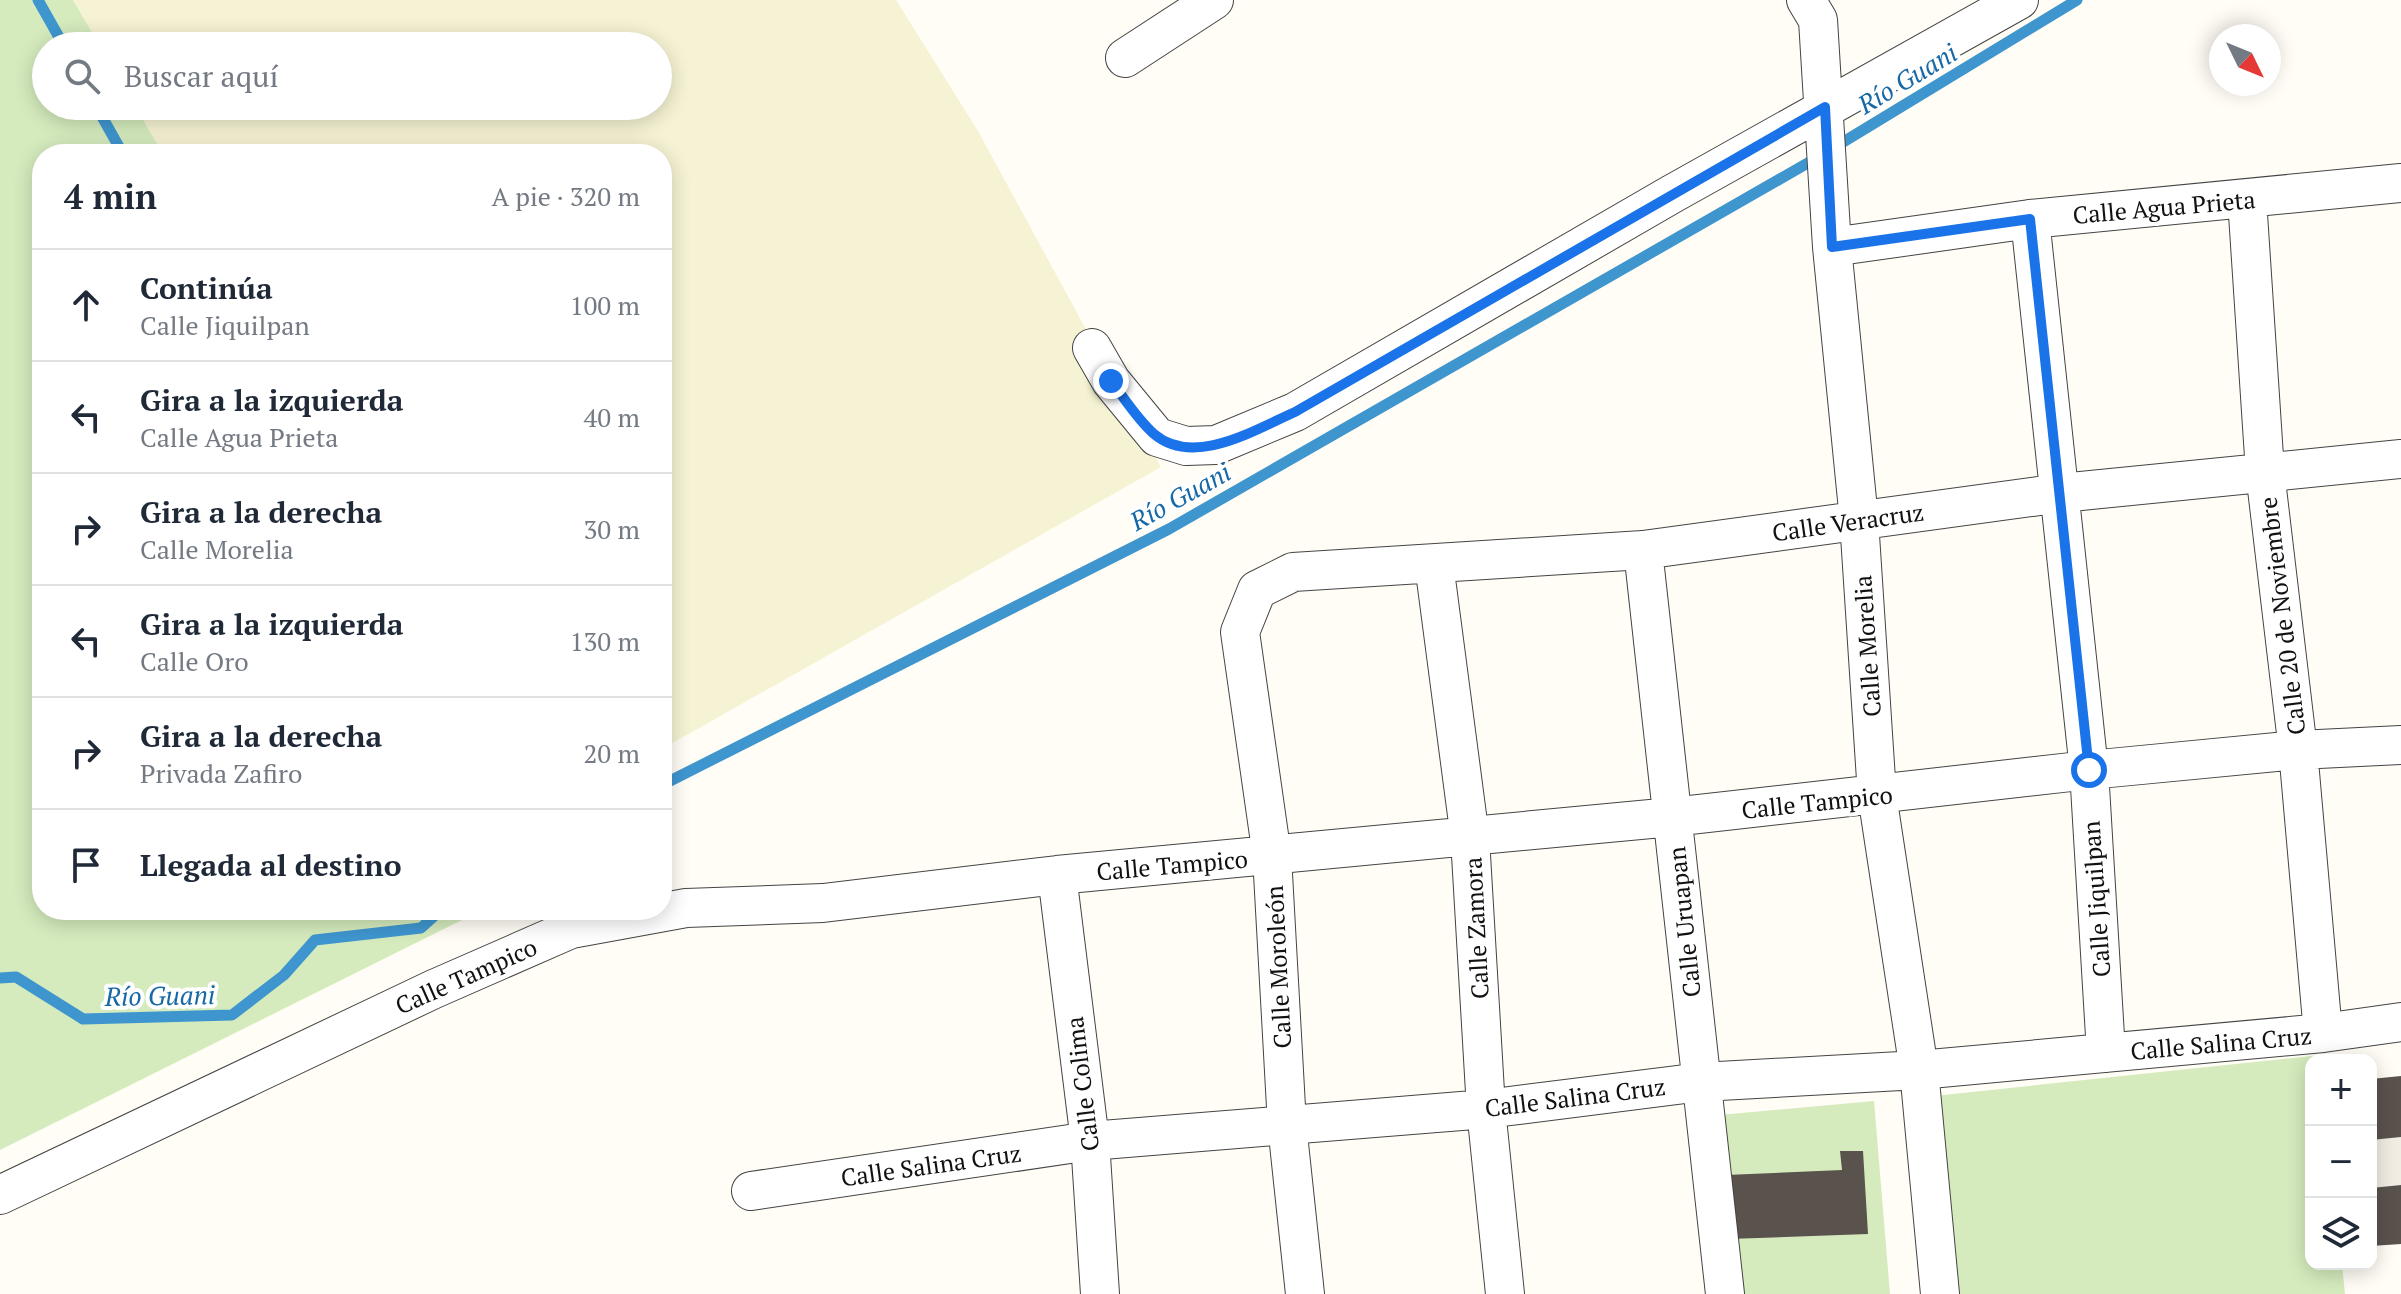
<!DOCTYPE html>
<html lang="es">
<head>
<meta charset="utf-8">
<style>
	body { margin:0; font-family:"PT Serif",serif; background:#f6f6f7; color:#1f2937 }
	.controls { position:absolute; right:24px; bottom:24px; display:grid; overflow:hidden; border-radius:16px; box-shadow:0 4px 20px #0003 }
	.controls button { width:72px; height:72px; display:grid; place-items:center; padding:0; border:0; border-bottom:2px solid #e0e1e3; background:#fff; color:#1f2937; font:40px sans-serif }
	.compass { position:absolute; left:2209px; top:24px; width:72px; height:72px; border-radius:50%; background:#fff; box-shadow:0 4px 20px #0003; rotate:133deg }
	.stop { position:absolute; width:24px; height:24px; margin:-18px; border:6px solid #1a73e8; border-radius:50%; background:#fff }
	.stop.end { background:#1a73e8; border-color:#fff; box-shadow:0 2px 8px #0008 }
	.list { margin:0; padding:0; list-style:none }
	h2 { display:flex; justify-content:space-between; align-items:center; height:104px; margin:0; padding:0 32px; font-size:34px }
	h2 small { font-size:26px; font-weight:400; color:#747a83 }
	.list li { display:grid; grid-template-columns:52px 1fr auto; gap:24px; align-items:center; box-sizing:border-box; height:112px; padding:0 32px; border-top:2px solid #e0e1e3 }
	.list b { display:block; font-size:30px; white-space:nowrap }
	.list p { margin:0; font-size:26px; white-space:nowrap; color:#747a83 }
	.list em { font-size:26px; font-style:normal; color:#747a83 }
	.icon { flex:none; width:44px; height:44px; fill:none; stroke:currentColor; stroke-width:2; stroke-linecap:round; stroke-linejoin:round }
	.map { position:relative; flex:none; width:2401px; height:1294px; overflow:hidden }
	.search { position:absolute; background:#fff; box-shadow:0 4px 20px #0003; left:32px; top:32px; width:640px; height:88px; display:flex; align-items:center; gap:20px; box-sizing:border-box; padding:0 28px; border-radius:44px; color:#747a83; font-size:30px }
	.panel { position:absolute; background:#fff; box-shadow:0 4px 20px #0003; left:32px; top:144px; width:640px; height:776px; border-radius:32px }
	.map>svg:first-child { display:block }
</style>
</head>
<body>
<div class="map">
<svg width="2401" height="1294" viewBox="0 0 2401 1294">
	<rect width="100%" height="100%" fill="#fffdf5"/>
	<path fill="#f6f3d4" d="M 73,0 L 896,0 L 978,131 L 1161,467 L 662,749 L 662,154 L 163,154 L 135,106 L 658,106 L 658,46 L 100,46 Z"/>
	<path fill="#d5ebbd" d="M 0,0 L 73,0 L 100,46 L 46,46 L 46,106 L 135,106 L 163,154 L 42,154 L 42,910 L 482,910 L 0,1150 Z
		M 2321,1055 L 2322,1060 L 2311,1060 L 2311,1264 L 2342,1264 L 2345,1294 L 1935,1294 L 1915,1098 Z
		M 1874,1101 L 1890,1294 L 1723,1294 L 1708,1116 Z"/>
	<path fill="#f1ede2" d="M 2401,1137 L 2401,1185 L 2371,1188 L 2371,1140 Z"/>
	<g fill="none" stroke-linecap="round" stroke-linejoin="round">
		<path stroke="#3f96cf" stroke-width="11" d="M 38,0 L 64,46
			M 96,106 L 123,154
			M 1835,147 L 2077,0
			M 662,785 L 1169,529 L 1820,156
			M 0,978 L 16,977 L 83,1019 L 232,1015 L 284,975 L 315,940 L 421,928 L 441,910"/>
	</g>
	<path fill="#5a524d" d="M 2401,1076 L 2401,1137 L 2371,1140 L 2371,1079 Z
		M 1840,1151 L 1863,1151 L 1868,1234 L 1729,1239 L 1726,1175 L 1842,1170 Z
		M 2401,1185 L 2401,1244 L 2371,1246 L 2371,1188 Z"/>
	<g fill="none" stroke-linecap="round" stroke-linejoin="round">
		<g stroke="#444" stroke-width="40">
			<path id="minor" d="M 1806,0 L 1818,20 L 1832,247 L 1859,520 L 1877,795 L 1919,1070 L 1940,1294
				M 1125,58 L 1214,0
				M 2247,199 L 2265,472 L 2298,750 L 2323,1033
				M 2030,219 L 2089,770 L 2106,1053
				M 1832,247 L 2030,219 L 2401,183
				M 1092,348 L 1111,381 L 1157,437 L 1186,446 L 1216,445 L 1295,412 L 1672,194 L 2019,0
				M 1643,550 L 1725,1294
				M 1434,564 L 1470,838 L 1486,1109 L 1505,1294
				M 1057,875 L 1090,1141 L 1100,1294
				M 751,1191 L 1090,1141 L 1486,1109 L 1701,1082 L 1919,1070 L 2323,1033 L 2401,1022
				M 0,1195 L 434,989 L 571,929 L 686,908 L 823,903 L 1057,875 L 1672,817 L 2089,770 L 2298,750 L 2401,745
				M 1305,1294 L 1287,1125 L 1272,856 L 1240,632 L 1257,590 L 1293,572 L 1643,550 L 2061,493 L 2401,459"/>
		</g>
		<use href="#minor" stroke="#fff" stroke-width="38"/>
	</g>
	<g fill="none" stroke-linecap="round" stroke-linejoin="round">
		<path stroke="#1a73e8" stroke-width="10" d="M 1111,381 C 1125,399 1137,419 1154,434 C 1194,468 1256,429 1295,412 L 1825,107 L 1832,247 L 2030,219 L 2089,770"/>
	</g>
	<g text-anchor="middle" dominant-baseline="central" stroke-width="8" stroke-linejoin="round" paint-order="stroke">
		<g font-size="24" fill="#111" stroke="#fff">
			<text transform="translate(2164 207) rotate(-5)">Calle Agua Prieta</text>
			<text transform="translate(1848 522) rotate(-8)">Calle Veracruz</text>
			<text transform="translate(2282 616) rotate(-97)">Calle 20 de Noviembre</text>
			<text transform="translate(1867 646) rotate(-94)">Calle Morelia</text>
			<text transform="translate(1817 802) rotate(-6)">Calle Tampico</text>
			<text transform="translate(1172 865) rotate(-5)">Calle Tampico</text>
			<text transform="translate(2096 899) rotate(-94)">Calle Jiquilpan</text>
			<text transform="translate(1684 922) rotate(-96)">Calle Uruapan</text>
			<text transform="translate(1476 928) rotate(-93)">Calle Zamora</text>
			<text transform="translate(1278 967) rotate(-93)">Calle Moroleón</text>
			<text transform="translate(466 976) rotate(-24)">Calle Tampico</text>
			<text transform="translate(2221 1043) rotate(-5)">Calle Salina Cruz</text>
			<text transform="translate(1082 1084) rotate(-97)">Calle Colima</text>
			<text transform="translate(1575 1097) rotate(-7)">Calle Salina Cruz</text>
			<text transform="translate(931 1165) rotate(-8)">Calle Salina Cruz</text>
		</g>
		<g font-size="26" font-style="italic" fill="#1768a6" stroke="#fff">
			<text transform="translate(1907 78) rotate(-31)">Río Guani</text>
			<text transform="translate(1180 496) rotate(-29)">Río Guani</text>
			<text transform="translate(160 995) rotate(-1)">Río Guani</text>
		</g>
	</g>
</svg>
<div class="controls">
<button>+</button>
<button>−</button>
<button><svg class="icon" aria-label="layers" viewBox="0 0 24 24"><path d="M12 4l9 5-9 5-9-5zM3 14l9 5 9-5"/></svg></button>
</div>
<svg class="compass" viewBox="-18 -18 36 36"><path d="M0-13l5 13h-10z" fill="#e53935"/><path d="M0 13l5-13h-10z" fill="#747a83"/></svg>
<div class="stop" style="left:2089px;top:770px"></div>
<div class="stop end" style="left:1111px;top:381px"></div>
<div class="search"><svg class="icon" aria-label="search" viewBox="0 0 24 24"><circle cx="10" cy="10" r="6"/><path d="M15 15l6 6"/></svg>Buscar aquí</div>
<section class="panel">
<h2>4 min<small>A pie · 320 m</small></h2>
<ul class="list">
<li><svg class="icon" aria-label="ahead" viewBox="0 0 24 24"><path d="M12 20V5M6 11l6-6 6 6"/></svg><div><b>Continúa</b><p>Calle Jiquilpan</p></div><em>100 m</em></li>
<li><svg class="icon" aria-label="left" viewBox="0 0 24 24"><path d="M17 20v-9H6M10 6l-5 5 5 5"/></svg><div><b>Gira a la izquierda</b><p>Calle Agua Prieta</p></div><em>40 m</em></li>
<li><svg class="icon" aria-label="right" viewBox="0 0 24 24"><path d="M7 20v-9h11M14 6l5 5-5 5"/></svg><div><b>Gira a la derecha</b><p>Calle Morelia</p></div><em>30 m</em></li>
<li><svg class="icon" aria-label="left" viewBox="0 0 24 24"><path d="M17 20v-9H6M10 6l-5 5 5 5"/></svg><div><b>Gira a la izquierda</b><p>Calle Oro</p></div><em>130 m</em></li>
<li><svg class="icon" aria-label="right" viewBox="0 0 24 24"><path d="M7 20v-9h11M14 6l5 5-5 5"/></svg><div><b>Gira a la derecha</b><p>Privada Zafiro</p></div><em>20 m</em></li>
<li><svg class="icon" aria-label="arrive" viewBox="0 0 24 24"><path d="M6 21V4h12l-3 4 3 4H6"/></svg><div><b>Llegada al destino</b></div></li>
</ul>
</section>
</div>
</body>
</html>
